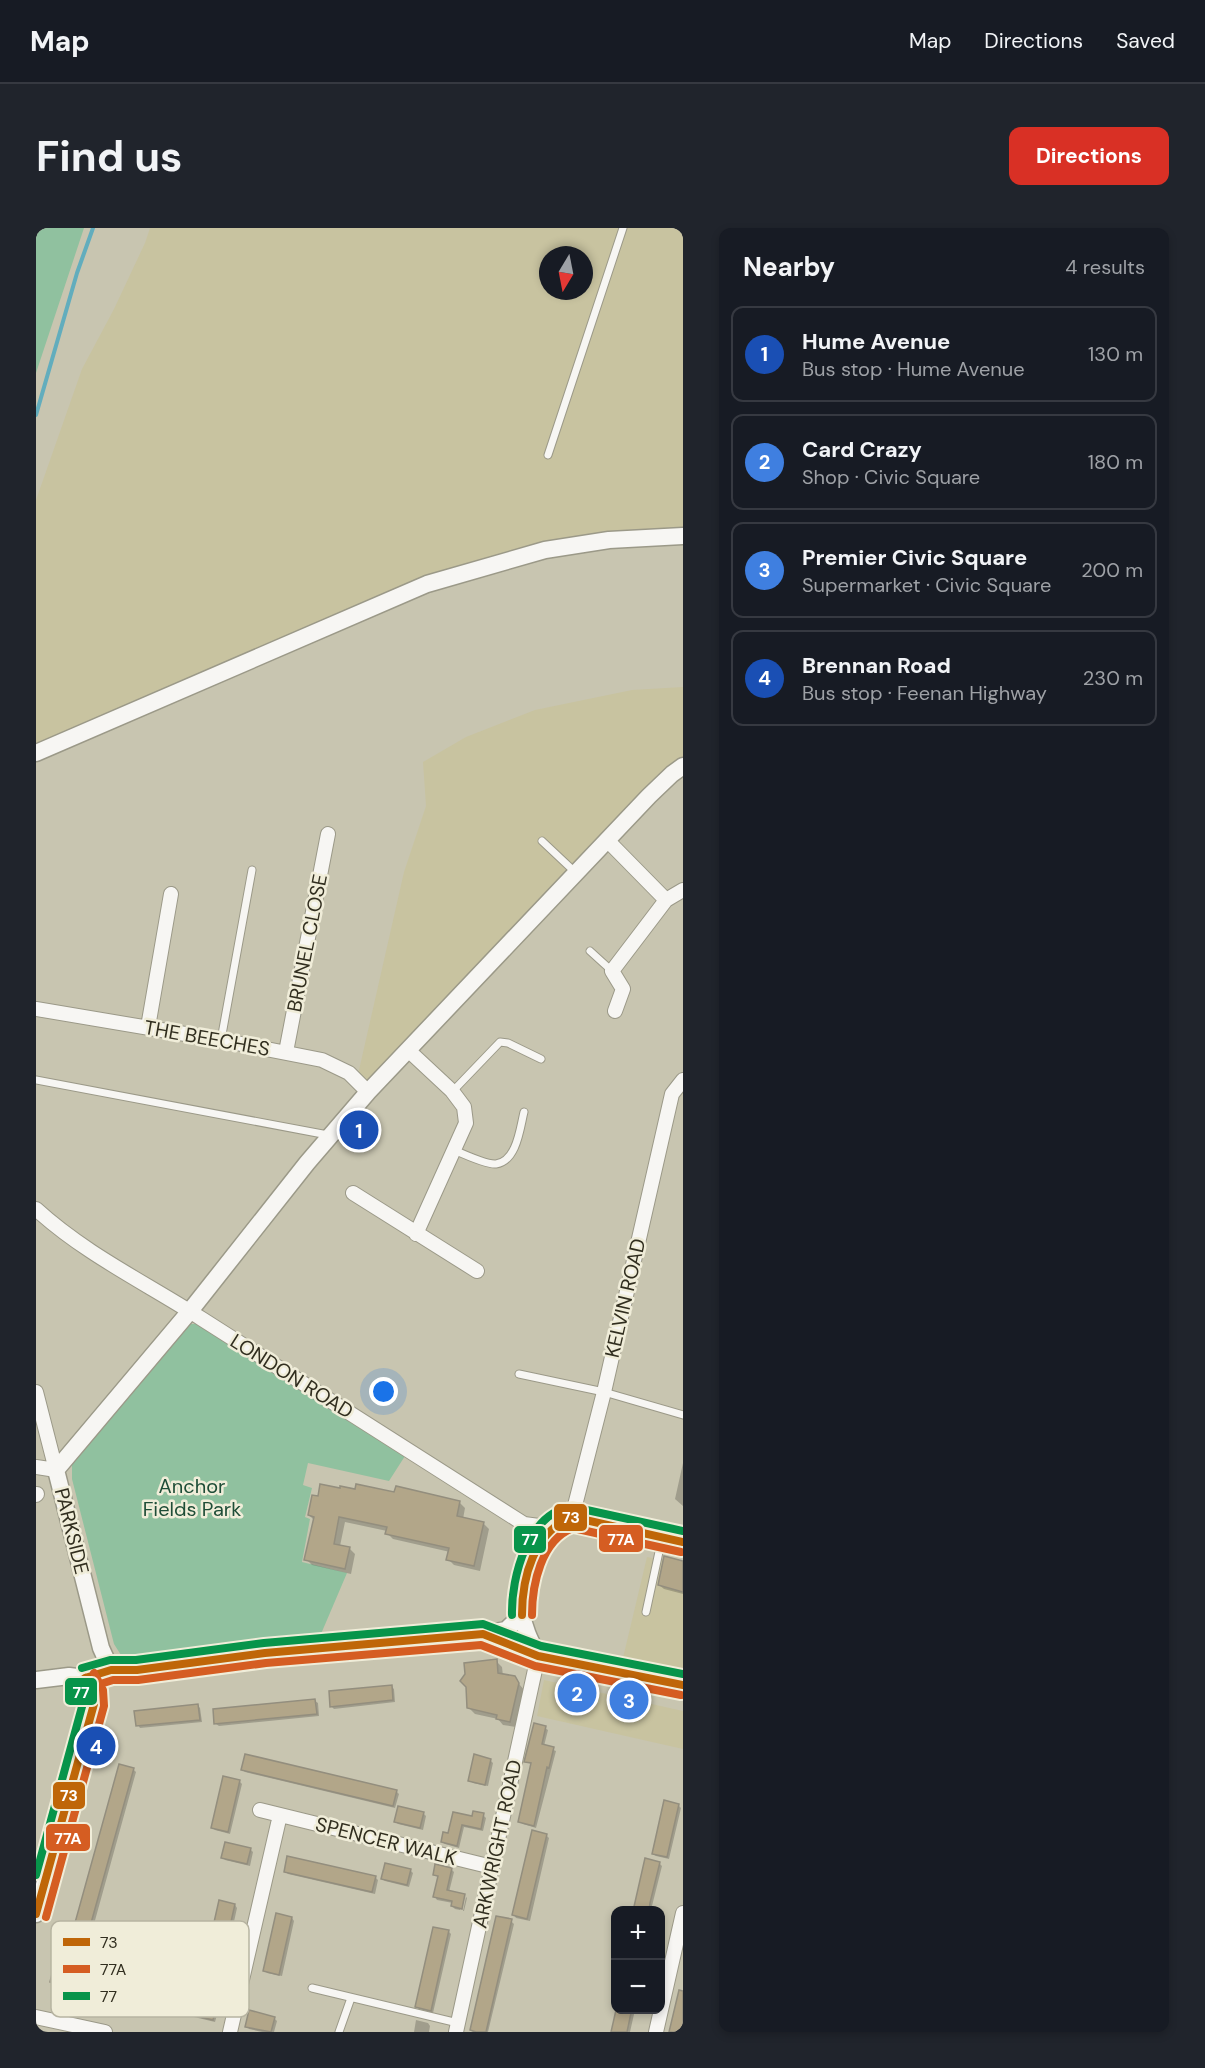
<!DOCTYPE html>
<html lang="en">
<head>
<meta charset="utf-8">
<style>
	body { margin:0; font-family:"DM Sans",sans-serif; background:#20242c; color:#f1f3f6 }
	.controls { position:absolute; right:18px; bottom:18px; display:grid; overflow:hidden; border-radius:12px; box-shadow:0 3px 9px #0003 }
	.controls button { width:54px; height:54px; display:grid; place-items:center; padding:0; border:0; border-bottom:2px solid #363941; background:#171b24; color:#f1f3f6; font:30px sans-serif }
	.compass { position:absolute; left:503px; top:18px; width:54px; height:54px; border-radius:50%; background:#171b24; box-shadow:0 3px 9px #0003; rotate:190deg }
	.you { position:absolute; left:348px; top:1164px; width:21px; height:21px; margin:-15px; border:4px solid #fff; border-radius:50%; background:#1a73e8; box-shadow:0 0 0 9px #1a73e833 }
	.badge { display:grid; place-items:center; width:39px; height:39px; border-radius:50%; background:#d93025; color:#fff; font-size:20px; font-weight:700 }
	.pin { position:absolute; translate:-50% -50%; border:3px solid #fff; box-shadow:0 2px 6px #0006 }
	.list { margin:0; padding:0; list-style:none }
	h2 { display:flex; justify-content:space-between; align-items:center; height:78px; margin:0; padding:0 24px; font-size:26px }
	h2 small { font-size:20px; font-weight:400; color:#9ea1a6 }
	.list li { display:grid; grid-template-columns:39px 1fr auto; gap:18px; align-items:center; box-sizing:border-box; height:96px; margin:0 12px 12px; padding:0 12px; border:2px solid #363941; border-radius:12px }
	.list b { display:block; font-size:22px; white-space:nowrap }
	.list p { margin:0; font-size:20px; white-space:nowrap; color:#9ea1a6 }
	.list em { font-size:20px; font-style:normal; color:#9ea1a6 }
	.map { position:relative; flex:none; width:647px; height:1804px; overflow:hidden; border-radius:12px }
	header { display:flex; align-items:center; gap:36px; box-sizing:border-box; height:84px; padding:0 30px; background:#171b24; border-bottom:2px solid #363941 }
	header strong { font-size:28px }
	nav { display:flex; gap:33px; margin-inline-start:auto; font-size:21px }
	.intro { display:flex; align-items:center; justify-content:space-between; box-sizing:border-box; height:144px; padding:0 36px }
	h1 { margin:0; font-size:42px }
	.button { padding:15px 27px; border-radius:12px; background:#d93025; color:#fff; font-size:21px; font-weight:700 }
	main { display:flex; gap:36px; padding:0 36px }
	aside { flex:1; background:#171b24; border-radius:12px; box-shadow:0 3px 9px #0003 }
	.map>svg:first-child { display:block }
</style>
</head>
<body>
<header>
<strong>Map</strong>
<nav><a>Map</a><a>Directions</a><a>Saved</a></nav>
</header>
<div class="intro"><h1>Find us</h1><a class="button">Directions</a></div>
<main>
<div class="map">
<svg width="647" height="1804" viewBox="0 0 647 1804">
	<rect width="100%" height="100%" fill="#c8c5b0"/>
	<path fill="#c8c3a0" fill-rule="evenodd" d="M 114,0 L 647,0 L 647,309 L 512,325 L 391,361 L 0,529 L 0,272 L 46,141 L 78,81 L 109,15 ZM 512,27 L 548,27 L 548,63 L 512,63 Z
		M 647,459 L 647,536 L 332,863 L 321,851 L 368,644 L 390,578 L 387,534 L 430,509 L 499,482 L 596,462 Z
		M 611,1329 L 647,1336 L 647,1446 L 586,1434 Z
		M 508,1452 L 647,1483 L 647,1521 L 501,1488 Z"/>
	<path fill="#90c19f" d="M 0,0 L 48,0 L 0,145 Z
		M 155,1096 L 160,1096 L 171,1101 L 369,1228 L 353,1253 L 272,1235 L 267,1257 L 276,1260 L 269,1289 L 274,1291 L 266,1334 L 311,1345 L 282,1413 L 98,1431 L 85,1427 L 78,1416 L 36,1251 L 36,1237 L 39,1230 L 149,1098 Z"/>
	<path fill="#0003" d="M 647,1235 L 647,1278 L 639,1271 Z
		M 360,1266 L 423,1274 L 429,1280 L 427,1291 L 447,1295 L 453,1301 L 444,1343 L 418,1337 L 412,1331 L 414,1324 L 357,1311 L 351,1305 L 351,1303 L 309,1294 L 304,1318 L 313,1320 L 319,1326 L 315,1346 L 276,1337 L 270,1331 L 278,1292 L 273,1287 Z
		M 629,1330 L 647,1334 L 647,1366 L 628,1361 L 623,1357 Z
		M 460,1433 L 466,1439 L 467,1448 L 478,1450 L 489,1463 L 480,1499 L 467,1497 L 462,1491 L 439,1486 L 433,1480 L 431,1446 Z
		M 355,1458 L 358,1461 L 359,1474 L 298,1481 L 295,1478 Z
		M 279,1473 L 282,1475 L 283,1488 L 183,1498 L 180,1496 Z
		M 162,1478 L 164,1480 L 166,1494 L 104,1500 L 102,1497 Z
		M 509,1500 L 512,1502 L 508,1518 L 520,1523 L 500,1600 L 487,1596 L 484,1594 L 497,1537 L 490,1533 Z
		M 454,1532 L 457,1535 L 452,1558 L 437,1555 L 434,1552 Z
		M 97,1541 L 100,1544 L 55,1707 L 42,1704 L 39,1701 Z
		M 207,1542 L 360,1563 L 363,1566 L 359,1580 L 209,1544 Z
		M 204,1554 L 206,1556 L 194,1606 L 179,1602 L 177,1600 Z
		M 642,1577 L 645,1580 L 633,1631 L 620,1628 L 617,1626 Z
		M 387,1585 L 390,1588 L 387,1602 L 362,1596 L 360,1594 Z
		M 418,1585 L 437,1590 L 447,1587 L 450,1590 L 447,1603 L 428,1599 L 423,1620 L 409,1616 L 406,1614 L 413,1607 Z
		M 510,1607 L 513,1610 L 494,1693 L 480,1690 L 478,1687 Z
		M 214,1621 L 217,1624 L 214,1638 L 189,1632 L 187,1629 Z
		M 623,1635 L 626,1638 L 615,1682 L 598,1682 Z
		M 415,1641 L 418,1644 L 413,1664 L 428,1667 L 424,1682 L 419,1681 L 416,1678 L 417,1675 L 401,1672 L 399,1669 L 403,1650 L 399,1647 Z
		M 374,1642 L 377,1645 L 373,1659 L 349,1653 L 346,1651 Z
		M 249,1643 L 339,1649 L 342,1652 L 339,1666 L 252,1646 Z
		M 430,1669 L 431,1670 L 428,1683 L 427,1683 Z
		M 199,1677 L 201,1680 L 189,1735 L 174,1732 L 172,1729 Z
		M 256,1690 L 258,1693 L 246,1748 L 231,1745 L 229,1742 Z
		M 475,1693 L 478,1696 L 452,1804 L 437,1804 L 435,1802 Z
		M 398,1700 L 413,1704 L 415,1706 L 397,1785 L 383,1781 L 380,1778 Z
		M 35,1745 L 37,1749 L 68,1758 L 180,1777 L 183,1780 L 179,1794 L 53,1764 L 48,1779 L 44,1779 L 43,1786 L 33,1783 L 30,1780 L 35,1761 L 18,1756 L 16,1753 Z
		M 581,1782 L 599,1782 L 594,1804 L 576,1804 Z
		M 238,1790 L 241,1793 L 238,1804 L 226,1804 L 213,1801 L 211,1798 Z
		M 380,1792 L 392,1795 L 394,1798 L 393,1804 L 378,1804 Z"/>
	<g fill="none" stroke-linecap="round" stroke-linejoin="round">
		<path stroke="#62adbd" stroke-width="4" d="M 0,187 L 41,45 L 57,0"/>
	</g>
	<path fill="#b2a689" stroke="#938e7e" stroke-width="1.5" d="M 284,1256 L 304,1260 L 304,1258 L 319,1261 L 320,1256 L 358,1264 L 360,1258 L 424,1273 L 421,1288 L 448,1294 L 438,1338 L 410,1332 L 413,1320 L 349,1306 L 351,1299 L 303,1289 L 298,1316 L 314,1319 L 309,1341 L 268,1332 L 278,1289 L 272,1287 L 276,1267 L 282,1268 Z
		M 628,1328 L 647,1333 L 647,1364 L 622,1357 Z
		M 461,1431 L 462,1445 L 479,1448 L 483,1455 L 474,1494 L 460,1491 L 461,1487 L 431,1480 L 430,1459 L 424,1453 L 429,1446 L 428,1435 Z
		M 356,1457 L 357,1472 L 294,1479 L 293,1463 Z
		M 279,1471 L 281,1486 L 178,1496 L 177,1481 Z
		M 162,1476 L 164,1492 L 100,1498 L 98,1483 Z
		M 498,1495 L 510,1498 L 506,1516 L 518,1519 L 513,1540 L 511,1539 L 498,1598 L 482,1594 L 495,1535 L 488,1534 Z
		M 209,1526 L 361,1562 L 357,1578 L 205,1542 Z
		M 438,1526 L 455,1531 L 449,1557 L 432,1553 Z
		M 83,1536 L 98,1540 L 52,1706 L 37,1702 Z
		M 187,1548 L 204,1552 L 192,1604 L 175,1600 Z
		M 628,1572 L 643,1576 L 631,1629 L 616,1626 Z
		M 362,1578 L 388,1584 L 384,1600 L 358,1594 Z
		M 437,1583 L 448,1585 L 445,1601 L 426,1597 L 421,1618 L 405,1614 L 407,1604 L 412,1605 L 417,1584 L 436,1588 Z
		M 496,1602 L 511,1606 L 491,1691 L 476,1687 Z
		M 189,1614 L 215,1620 L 211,1636 L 185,1630 Z
		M 251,1628 L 340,1648 L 336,1664 L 248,1644 Z
		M 609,1630 L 624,1634 L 614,1675 L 613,1683 L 597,1683 Z
		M 349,1635 L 375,1641 L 371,1657 L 345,1651 Z
		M 399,1636 L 416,1640 L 411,1662 L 429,1666 L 426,1681 L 415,1678 L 416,1673 L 397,1669 L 402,1648 L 397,1647 Z
		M 183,1672 L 199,1676 L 186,1734 L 170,1730 Z
		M 240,1685 L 256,1689 L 243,1747 L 227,1743 Z
		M 460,1688 L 476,1691 L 450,1804 L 440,1804 L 434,1802 Z
		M 397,1699 L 413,1702 L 395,1783 L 379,1779 Z
		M 25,1740 L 36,1743 L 35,1747 L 67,1756 L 68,1749 L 181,1776 L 177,1792 L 50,1762 L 46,1778 L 42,1777 L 40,1784 L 28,1780 L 34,1759 L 14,1754 L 17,1742 L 24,1744 Z
		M 643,1762 L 647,1763 L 647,1804 L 633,1804 Z
		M 213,1782 L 239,1789 L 235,1804 L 209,1799 Z
		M 580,1782 L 595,1785 L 591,1804 L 575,1804 Z"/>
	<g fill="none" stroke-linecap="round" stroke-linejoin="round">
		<g stroke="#9b9988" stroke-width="9">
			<path id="service" d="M 512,227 L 587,0
				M 506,613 L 540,645
				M 554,723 L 576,743
				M 185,812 L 216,642
				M 0,852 L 292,907
				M 416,864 L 464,814 L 472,815 L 505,831
				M 418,922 C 427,926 451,937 460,936 C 481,933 484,900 488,884
				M 483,1146 L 568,1164 L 647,1187
				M 610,1384 L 626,1310
				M 276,1760 L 422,1795
				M 303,1804 L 315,1770"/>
		</g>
		<g stroke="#9b9988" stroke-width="16">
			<path id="minor" d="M 571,612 L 630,672 L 647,662
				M 0,781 L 185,812 L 286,832 L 313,845 L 332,864
				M 579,783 L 587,761 L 576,743 L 630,672
				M 112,799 L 135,666
				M 372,822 L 416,863 L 428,879 L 430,895 L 380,1006
				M 250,824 L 292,606
				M 317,965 L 441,1043
				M 0,981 C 49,1026 110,1055 166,1091 C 274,1159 381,1228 488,1296 L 497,1326
				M 0,1164 L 20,1242 L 0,1239
				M 0,1267 L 1,1266
				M 536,1289 L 568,1164 L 636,866 L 647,852
				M 488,1296 L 503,1298 L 522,1296
				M 224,1582 L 456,1639
				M 0,1789 L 69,1804
				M 194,1804 L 244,1587
				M 420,1804 L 502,1428
				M 620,1804 L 647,1685"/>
		</g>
		<g stroke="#9b9988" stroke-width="19">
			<path id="tertiary" d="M 0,525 L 391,356 L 509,322 L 573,312 L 647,308
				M 448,1407 L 502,1428 L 647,1457
				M 502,1428 C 495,1414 488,1401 486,1385 C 482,1360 498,1317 516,1300 C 521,1294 529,1292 536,1289 L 647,1314
				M 75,1442 L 65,1420 L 20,1242 L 154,1083 L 271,935 L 332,864 L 613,568 L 636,546 L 647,538
				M 0,1452 L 33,1448 L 49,1450 L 75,1442 L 101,1442 L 229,1425 L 447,1406 L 470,1402 L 486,1387
				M 0,1686 L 58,1476 L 57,1465 L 49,1450"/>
		</g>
		<use href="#service" stroke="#f7f6f3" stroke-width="7"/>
		<use href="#minor" stroke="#f7f6f3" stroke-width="14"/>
		<use href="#tertiary" stroke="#f7f6f3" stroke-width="16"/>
		<g stroke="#f0edd9" stroke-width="12">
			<path id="bus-1" d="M 486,1387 C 486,1349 498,1304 536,1289 L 647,1314
				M 49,1450 L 75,1442 L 101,1442 L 229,1425 L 447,1406 L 502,1428 L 647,1457
				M 0,1686 L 58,1476 L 57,1465 L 49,1450"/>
		</g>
		<g stroke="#f0edd9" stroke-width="12">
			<path id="bus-2" d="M 496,1387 C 496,1357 505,1312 537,1300 L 645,1324
				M 52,1460 L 77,1452 L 102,1452 L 230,1435 L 445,1417 L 499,1438 L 645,1467
				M 10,1689 L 68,1478 L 67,1462 L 58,1445"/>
		</g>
		<g stroke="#f0edd9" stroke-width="12">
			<path id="bus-3" d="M 476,1387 C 475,1350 492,1283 537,1279 L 647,1303
				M 46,1440 L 74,1432 L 100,1432 L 228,1415 L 447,1396 L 505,1418 L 647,1446
				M 0,1647 L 47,1475 L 47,1468 L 40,1455"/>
		</g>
		<use href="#bus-1" stroke="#bf6608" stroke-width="8"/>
		<use href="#bus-2" stroke="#d55d22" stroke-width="8"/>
		<use href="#bus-3" stroke="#07944a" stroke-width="8"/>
	</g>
	<g text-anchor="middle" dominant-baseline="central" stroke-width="5" stroke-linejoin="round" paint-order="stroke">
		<g font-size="20" fill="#312e1f" stroke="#f0edd9">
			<text transform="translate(271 715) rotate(-79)">BRUNEL CLOSE</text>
			<text transform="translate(171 810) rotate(10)">THE BEECHES</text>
			<text transform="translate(589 1070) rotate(-77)">KELVIN ROAD</text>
			<text transform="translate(256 1148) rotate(32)">LONDON ROAD</text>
			<text transform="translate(36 1303) rotate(76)">PARKSIDE</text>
			<text transform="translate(350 1613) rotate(14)">SPENCER WALK</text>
			<text transform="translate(461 1616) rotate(-78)">ARKWRIGHT ROAD</text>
		</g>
		<g font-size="20" fill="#1e4d37" stroke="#f0edd9">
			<text x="156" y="1258">Anchor<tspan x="156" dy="23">Fields Park</tspan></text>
		</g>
	</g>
	<rect x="15" y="1693" width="198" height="96" rx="9" fill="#f0edd9" stroke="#b7b4a1" stroke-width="1.5"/>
	<rect x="27" y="1710" width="27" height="8" fill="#bf6608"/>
	<rect x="27" y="1737" width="27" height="8" fill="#d55d22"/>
	<rect x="27" y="1764" width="27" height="8" fill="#07944a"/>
	<g font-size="16" fill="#312e1f">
		<text x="64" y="1720">73</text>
		<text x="64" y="1747">77A</text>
		<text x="64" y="1774">77</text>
	</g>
	<g stroke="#f0edd9" stroke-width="2">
		<rect x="517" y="1275" width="35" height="29" rx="6" fill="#bf6608"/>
		<rect x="562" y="1296" width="46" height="29" rx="6" fill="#d55d22"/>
		<rect x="477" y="1297" width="34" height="29" rx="6" fill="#07944a"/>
		<rect x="28" y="1449" width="34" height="29" rx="6" fill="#07944a"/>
		<rect x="16" y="1553" width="34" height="29" rx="6" fill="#bf6608"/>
		<rect x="9" y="1595" width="46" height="29" rx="6" fill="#d55d22"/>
	</g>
	<g font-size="16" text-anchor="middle" font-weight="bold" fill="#fff">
		<text x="535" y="1295">73</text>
		<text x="585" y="1317">77A</text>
		<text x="494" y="1317">77</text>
		<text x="45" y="1470">77</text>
		<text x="33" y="1573">73</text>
		<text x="32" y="1616">77A</text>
	</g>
</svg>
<div class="controls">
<button>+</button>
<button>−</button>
</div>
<svg class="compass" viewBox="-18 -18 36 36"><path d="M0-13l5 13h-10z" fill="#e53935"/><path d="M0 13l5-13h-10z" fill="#9ea1a6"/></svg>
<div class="you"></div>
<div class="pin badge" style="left:323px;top:902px;background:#1a4fb4">1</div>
<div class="pin badge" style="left:541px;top:1465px;background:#3f7fe0">2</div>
<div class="pin badge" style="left:593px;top:1472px;background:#3f7fe0">3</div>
<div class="pin badge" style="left:60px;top:1518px;background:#1a4fb4">4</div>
</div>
<aside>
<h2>Nearby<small>4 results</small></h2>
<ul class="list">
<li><span class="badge" style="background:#1a4fb4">1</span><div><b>Hume Avenue</b><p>Bus stop · Hume Avenue</p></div><em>130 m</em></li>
<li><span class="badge" style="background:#3f7fe0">2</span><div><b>Card Crazy</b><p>Shop · Civic Square</p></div><em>180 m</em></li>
<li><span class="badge" style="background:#3f7fe0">3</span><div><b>Premier Civic Square</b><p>Supermarket · Civic Square</p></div><em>200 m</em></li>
<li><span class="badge" style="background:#1a4fb4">4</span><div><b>Brennan Road</b><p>Bus stop · Feenan Highway</p></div><em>230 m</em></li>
</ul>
</aside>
</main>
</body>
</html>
